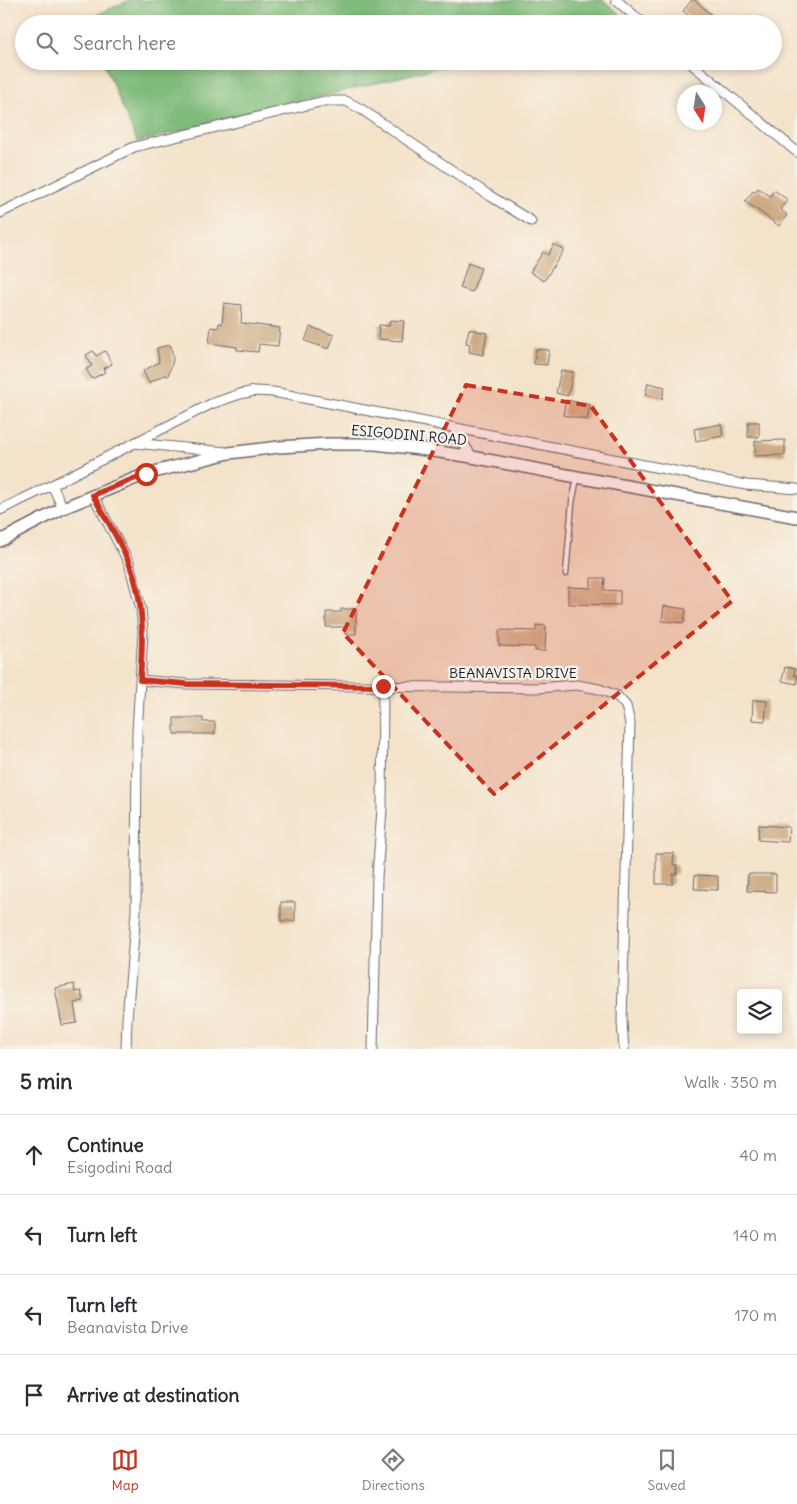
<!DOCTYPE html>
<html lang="en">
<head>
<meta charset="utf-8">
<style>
	body { margin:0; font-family:Delius,sans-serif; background:#f7f7f7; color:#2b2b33 }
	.controls { position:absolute; right:15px; bottom:15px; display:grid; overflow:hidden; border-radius:5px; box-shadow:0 2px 8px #0003 }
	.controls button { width:45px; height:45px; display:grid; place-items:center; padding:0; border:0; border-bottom:1px solid #e1e1e2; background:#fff; color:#2b2b33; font:25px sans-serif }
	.compass { position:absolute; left:677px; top:85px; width:45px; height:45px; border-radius:50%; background:#fff; box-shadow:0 2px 8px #0003; rotate:168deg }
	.stop { position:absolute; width:15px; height:15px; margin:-11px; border:4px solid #c8321e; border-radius:50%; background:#fff }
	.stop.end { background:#c8321e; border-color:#fff; box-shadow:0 1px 5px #0008 }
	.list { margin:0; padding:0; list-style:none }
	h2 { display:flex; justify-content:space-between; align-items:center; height:65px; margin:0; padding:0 20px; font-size:21px }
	h2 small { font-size:16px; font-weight:400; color:#7c7c81 }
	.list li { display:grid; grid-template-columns:32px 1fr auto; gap:15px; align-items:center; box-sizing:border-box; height:80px; padding:0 20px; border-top:1px solid #e1e1e2 }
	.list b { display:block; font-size:19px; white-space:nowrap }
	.list p { margin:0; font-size:16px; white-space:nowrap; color:#7c7c81 }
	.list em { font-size:16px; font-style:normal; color:#7c7c81 }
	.icon { flex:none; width:28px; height:28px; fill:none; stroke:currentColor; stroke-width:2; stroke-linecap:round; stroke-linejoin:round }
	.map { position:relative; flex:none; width:797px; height:1049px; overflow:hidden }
	.search { position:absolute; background:#fff; box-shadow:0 2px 8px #0003; left:15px; right:15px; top:15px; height:55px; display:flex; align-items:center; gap:12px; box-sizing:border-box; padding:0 18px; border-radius:28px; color:#7c7c81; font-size:19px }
	.sheet { height:385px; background:#fff }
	nav { display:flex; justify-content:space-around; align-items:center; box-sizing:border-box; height:70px; border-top:1px solid #e1e1e2; background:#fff; font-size:14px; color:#7c7c81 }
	nav a { display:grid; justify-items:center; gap:2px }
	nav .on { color:#c8321e }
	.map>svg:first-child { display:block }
</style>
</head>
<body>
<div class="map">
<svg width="797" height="1049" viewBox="0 0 797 1049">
	<rect width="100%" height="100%" fill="#f7f3e8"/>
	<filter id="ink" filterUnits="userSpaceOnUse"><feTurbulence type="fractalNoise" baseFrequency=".02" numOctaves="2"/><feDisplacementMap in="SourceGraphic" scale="10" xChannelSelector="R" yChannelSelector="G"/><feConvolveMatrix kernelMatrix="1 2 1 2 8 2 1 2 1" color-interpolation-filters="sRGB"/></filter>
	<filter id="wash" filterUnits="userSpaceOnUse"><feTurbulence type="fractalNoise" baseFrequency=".0096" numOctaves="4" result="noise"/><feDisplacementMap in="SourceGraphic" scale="20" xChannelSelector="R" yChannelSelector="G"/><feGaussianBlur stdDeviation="1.12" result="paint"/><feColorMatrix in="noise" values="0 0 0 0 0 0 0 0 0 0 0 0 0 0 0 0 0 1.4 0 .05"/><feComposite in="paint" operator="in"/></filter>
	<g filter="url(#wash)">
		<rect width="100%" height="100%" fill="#f4e3ca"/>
		<path fill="#80bc7b" stroke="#516f5b" d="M 129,0 L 603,0 L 629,21 L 618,24 L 88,24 L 86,20 Z
			M 103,61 L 465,61 L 137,142 Z"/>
		<g id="blocks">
			<path fill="#cca981" d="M 692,0 L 695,0 L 714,17 L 708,24 L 698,24 L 683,11 Z
				M 758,188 L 770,196 L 774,190 L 788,200 L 780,209 L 787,215 L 779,226 L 745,201 L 753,191 L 755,192 Z
				M 554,244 L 564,250 L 544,281 L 530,272 L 543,252 L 548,255 Z
				M 468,263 L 481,268 L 472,292 L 460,288 Z
				M 224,303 L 242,305 L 241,323 L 280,328 L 278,346 L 259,344 L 258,352 L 237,350 L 237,347 L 209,343 L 211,327 L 218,328 L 219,323 L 222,324 Z
				M 390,320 L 404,321 L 402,341 L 378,339 L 379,325 L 389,326 Z
				M 310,327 L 334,335 L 329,349 L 305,341 Z
				M 469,329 L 487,333 L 483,355 L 469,352 L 470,344 L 466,343 Z
				M 169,345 L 171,346 L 173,360 L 168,376 L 164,375 L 149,383 L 143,371 L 159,362 L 157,348 Z
				M 536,349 L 549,350 L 547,365 L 534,364 Z
				M 93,351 L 96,356 L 105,351 L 112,364 L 103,369 L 105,372 L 92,379 L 86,369 L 92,366 L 86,355 Z
				M 561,370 L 573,372 L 568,396 L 556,393 Z
				M 648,383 L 665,387 L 662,399 L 645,395 Z
				M 566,400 L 590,405 L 587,420 L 563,415 Z
				M 748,422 L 759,422 L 759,437 L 748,437 Z
				M 721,424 L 723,436 L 696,441 L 694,429 Z
				M 785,440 L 785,455 L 755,456 L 755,441 Z
				M 591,578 L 605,578 L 604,590 L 620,591 L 620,605 L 568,604 L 568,587 L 591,588 Z
				M 664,606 L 686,609 L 684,623 L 662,621 Z
				M 341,609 L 356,609 L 356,634 L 345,634 L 345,627 L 326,627 L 326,612 L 341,612 Z
				M 536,625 L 546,626 L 545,651 L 535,651 L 535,647 L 499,646 L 499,630 L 536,631 Z
				M 785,667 L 795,669 L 794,675 L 797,676 L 797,684 L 782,681 Z
				M 753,700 L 767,701 L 765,721 L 752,720 Z
				M 174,718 L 203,718 L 203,722 L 215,722 L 215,734 L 174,734 Z
				M 759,825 L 789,827 L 788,842 L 758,840 Z
				M 656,853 L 674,853 L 673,865 L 677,865 L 677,874 L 673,874 L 673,884 L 656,884 Z
				M 748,874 L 776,874 L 776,892 L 747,891 Z
				M 695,875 L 718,876 L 718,890 L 694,889 Z
				M 281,902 L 295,902 L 295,921 L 281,921 Z
				M 74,984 L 75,992 L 81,991 L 83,1001 L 74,1003 L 77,1023 L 62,1025 L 55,988 Z"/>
		</g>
	</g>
	<g filter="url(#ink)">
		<use href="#blocks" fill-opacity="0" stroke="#6c666d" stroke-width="1"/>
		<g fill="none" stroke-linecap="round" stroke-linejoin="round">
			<g stroke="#6c666d" stroke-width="7">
				<path id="lane" d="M 566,574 L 572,503 L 577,478"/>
			</g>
			<g stroke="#6c666d" stroke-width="11">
				<path id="street" d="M 616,0 L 644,24
					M 688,61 L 797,152
					M 0,213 L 134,147 L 324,101 L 346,101 L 361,109 L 487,194 L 531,221
					M 454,428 L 472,457
					M 134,443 L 226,452
					M 52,485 L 63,508
					M 93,495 L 129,563 L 141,609 L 143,632 L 137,732 L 136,911 L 127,1019 L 126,1049
					M 0,510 L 52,485 L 211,404 L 240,394 L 255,391 L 273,392 L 746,485 L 797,489
					M 140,680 L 186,684 L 537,688 L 577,685 L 599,689 L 617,696 L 626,706 L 630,723 L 622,1022 L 624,1049
					M 373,1049 L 377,877 L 382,809 L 383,686"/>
			</g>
			<g stroke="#6c666d" stroke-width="14">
				<path id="secondary" d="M 0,541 L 63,508 L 146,474 L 229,453 L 279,447 L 329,444 L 375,444 L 420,449 L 472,457 L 577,477 L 797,517"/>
			</g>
			<use href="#lane" stroke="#fff" stroke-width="4.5"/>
			<use href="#street" stroke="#fff" stroke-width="9"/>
			<use href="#secondary" stroke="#fff" stroke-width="11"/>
		</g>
	</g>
	<g fill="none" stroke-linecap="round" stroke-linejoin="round" filter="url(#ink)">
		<path stroke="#c8321e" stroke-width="6" d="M 146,474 L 93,495 C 105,517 119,539 129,563 C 145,600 143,640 140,680 L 186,684 L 383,686"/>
	</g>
	<path fill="#c8321e" fill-opacity="0.2" stroke="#c8321e" stroke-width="4" stroke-dasharray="10 6" stroke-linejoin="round" d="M 466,385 L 591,406 L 732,601 L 494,794 L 343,633 Z"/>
	<g text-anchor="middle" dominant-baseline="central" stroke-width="4.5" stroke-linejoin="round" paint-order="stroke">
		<g font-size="14" fill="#22223b" stroke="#f7f3e8">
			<text transform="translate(409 435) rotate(5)">ESIGODINI ROAD</text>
			<text x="513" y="673">BEANAVISTA DRIVE</text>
		</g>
	</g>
</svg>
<div class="controls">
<button><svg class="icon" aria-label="layers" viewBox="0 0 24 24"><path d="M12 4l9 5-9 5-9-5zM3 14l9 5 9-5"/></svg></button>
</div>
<svg class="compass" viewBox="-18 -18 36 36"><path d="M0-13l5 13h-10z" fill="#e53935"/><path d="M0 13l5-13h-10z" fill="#7c7c81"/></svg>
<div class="stop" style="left:146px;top:474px"></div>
<div class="stop end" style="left:383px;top:686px"></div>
<div class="search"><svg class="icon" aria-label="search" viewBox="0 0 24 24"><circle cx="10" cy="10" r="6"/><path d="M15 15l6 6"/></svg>Search here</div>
</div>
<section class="sheet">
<h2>5 min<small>Walk · 350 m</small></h2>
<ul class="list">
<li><svg class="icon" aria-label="ahead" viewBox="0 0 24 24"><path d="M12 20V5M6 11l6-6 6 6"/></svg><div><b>Continue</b><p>Esigodini Road</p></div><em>40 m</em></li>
<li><svg class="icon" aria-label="left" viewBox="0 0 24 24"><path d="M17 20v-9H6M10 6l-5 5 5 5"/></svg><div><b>Turn left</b></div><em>140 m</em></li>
<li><svg class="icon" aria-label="left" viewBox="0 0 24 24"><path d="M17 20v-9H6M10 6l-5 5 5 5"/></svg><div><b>Turn left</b><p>Beanavista Drive</p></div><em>170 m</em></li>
<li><svg class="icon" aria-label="arrive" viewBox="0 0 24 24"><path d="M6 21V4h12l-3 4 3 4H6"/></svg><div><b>Arrive at destination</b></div></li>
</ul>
</section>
<nav>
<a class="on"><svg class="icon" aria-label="map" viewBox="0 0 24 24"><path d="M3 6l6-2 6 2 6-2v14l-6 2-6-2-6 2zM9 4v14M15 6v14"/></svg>Map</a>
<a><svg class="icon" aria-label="directions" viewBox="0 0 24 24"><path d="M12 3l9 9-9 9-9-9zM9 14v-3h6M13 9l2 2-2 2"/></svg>Directions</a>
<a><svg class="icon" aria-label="saved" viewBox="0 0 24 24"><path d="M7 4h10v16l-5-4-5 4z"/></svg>Saved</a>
</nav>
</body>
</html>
